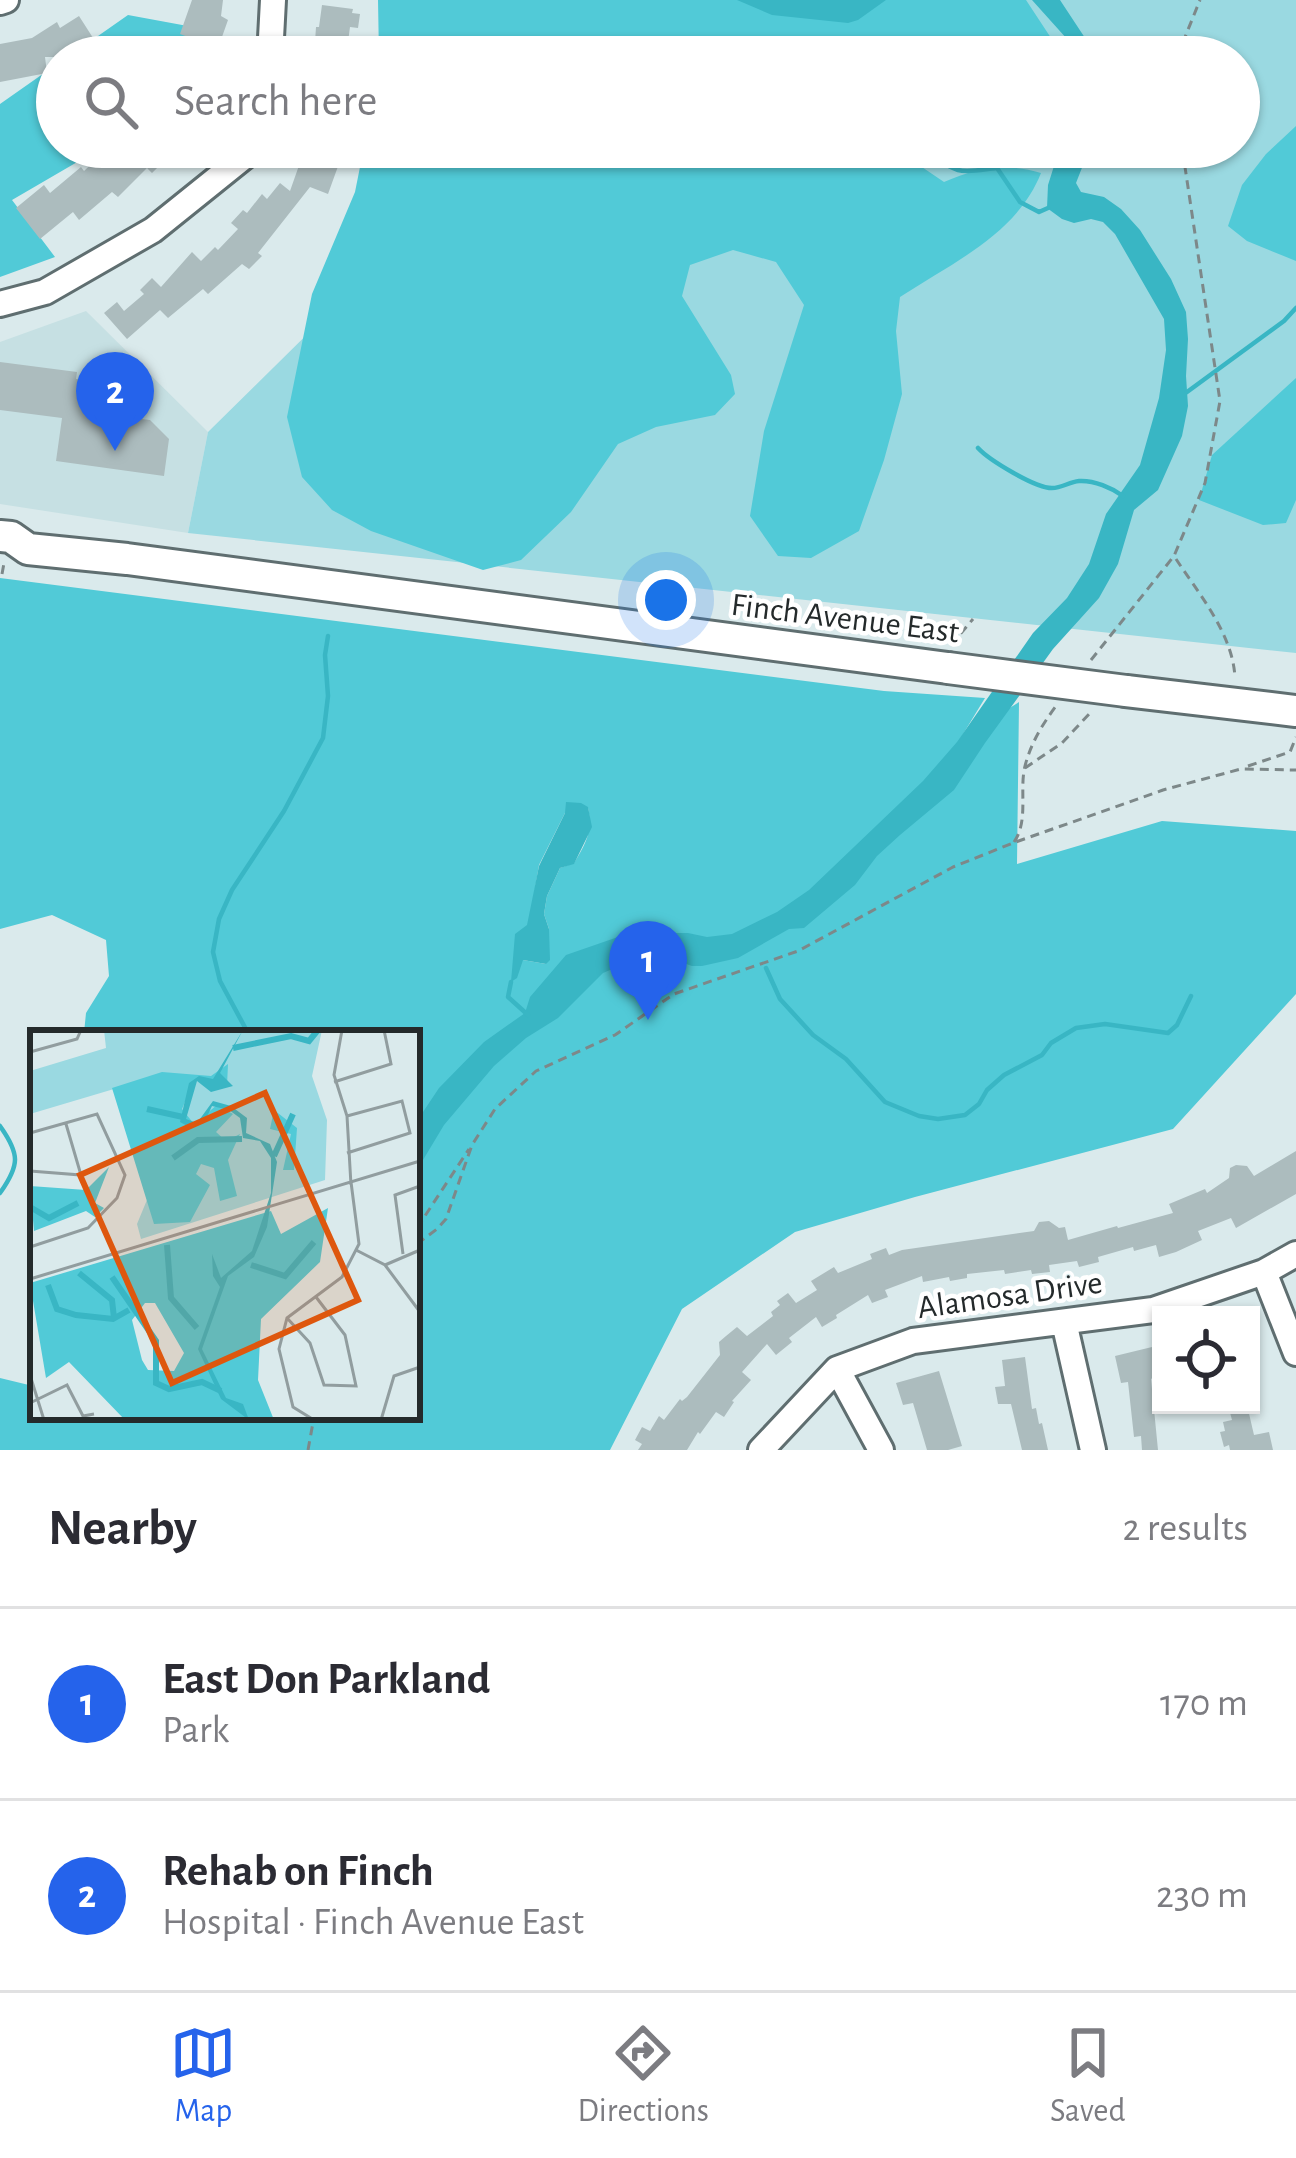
<!DOCTYPE html>
<html lang="en">
<head>
<meta charset="utf-8">
<style>
	body { margin:0; font-family:"Alegreya Sans",sans-serif; background:#f2f2f3; color:#2b2b33 }
	.controls { position:absolute; right:36px; bottom:36px; display:grid; overflow:hidden; border-radius:0px; box-shadow:0 3px 9px #0004 }
	.controls button { width:108px; height:108px; display:grid; place-items:center; padding:0; border:0; border-bottom:3px solid #e1e1e2; background:#fff; color:#2b2b33; font:60px sans-serif }
	.you { position:absolute; left:666px; top:600px; width:42px; height:42px; margin:-30px; border:9px solid #fff; border-radius:50%; background:#1a73e8; box-shadow:0 0 0 18px #1a73e833 }
	.badge { display:grid; place-items:center; width:78px; height:78px; border-radius:50%; background:#2563eb; color:#fff; font-size:39px; font-weight:700 }
	.pin { position:absolute; translate:-50% -99px; filter:drop-shadow(0 3px 6px #0008) }
	.pin::after { content:''; position:absolute; top:63px; width:42px; height:36px; background:inherit; clip-path:polygon(0 0,100% 0,50% 100%) }
	.list { margin:0; padding:0; list-style:none }
	h2 { display:flex; justify-content:space-between; align-items:center; height:156px; margin:0; padding:0 48px; font-size:51px }
	h2 small { font-size:39px; font-weight:400; color:#7c7c81 }
	.list li { display:grid; grid-template-columns:78px 1fr auto; gap:36px; align-items:center; box-sizing:border-box; height:192px; padding:0 48px; border-top:3px solid #e1e1e2 }
	.list b { display:block; font-size:45px; white-space:nowrap }
	.list p { margin:0; font-size:39px; white-space:nowrap; color:#7c7c81 }
	.list em { font-size:39px; font-style:normal; color:#7c7c81 }
	.icon { flex:none; width:66px; height:66px; fill:none; stroke:currentColor; stroke-width:2; stroke-linecap:round; stroke-linejoin:round }
	.map { position:relative; flex:none; width:1296px; height:1450px; overflow:hidden }
	.search { position:absolute; background:#fff; box-shadow:0 3px 9px #0004; left:36px; right:36px; top:36px; height:132px; display:flex; align-items:center; gap:30px; box-sizing:border-box; padding:0 42px; border-radius:66px; color:#7c7c81; font-size:45px }
	.sheet { height:540px; background:#fff }
	nav { display:flex; justify-content:space-around; align-items:center; box-sizing:border-box; height:168px; border-top:3px solid #e1e1e2; background:#fff; font-size:33px; color:#7c7c81 }
	nav a { display:grid; justify-items:center; gap:6px }
	nav .on { color:#2563eb }
	.map>svg:first-child { display:block }
</style>
</head>
<body>
<div class="map">
<svg width="1296" height="1450" viewBox="0 0 1296 1450">
	<rect width="100%" height="100%" fill="#daeaec"/>
	<path fill="#c6e0e3" d="M 86,311 L 208,432 L 188,533 L 0,504 L 0,342 Z"/>
	<path fill="#9ad9e1" d="M 407,0 L 1296,0 L 1296,653 L 188,533 L 208,432 L 350,292 L 387,147 L 1239,147 L 1239,57 L 408,57 Z"/>
	<path fill="#51cad7" fill-rule="evenodd" d="M 378,0 L 798,0 L 817,9 L 850,0 L 1026,0 L 1051,38 L 1038,57 L 379,57 Z
		M 128,15 L 193,27 L 179,57 L 68,57 Z
		M 57,64 L 57,147 L 103,147 L 12,200 L 55,257 L 0,277 L 0,104 Z
		M 1296,126 L 1296,261 L 1247,241 L 1228,226 L 1242,185 L 1266,154 Z
		M 364,147 L 908,147 L 910,159 L 944,182 C 978,168 1004,162 1041,173 C 1017,234 952,263 900,297 L 896,331 L 902,394 L 884,460 L 859,531 L 811,558 L 778,556 L 750,516 L 764,431 L 804,305 L 776,262 L 733,250 L 690,265 L 682,296 L 731,375 L 735,394 L 715,415 L 656,427 L 618,444 L 571,512 L 521,560 L 483,570 L 371,531 L 332,510 L 302,477 L 287,417 L 312,294 L 355,192 Z
		M 1296,378 L 1296,500 L 1286,523 L 1263,525 L 1199,500 L 1212,455 Z
		M 0,578 L 884,691 L 985,698 L 960,739 L 1019,702 L 1017,864 L 1162,821 L 1296,831 L 1296,994 L 1173,1129 L 915,1197 L 795,1232 L 682,1309 L 610,1450 L 0,1450 L 0,1378 L 33,1386 L 33,1417 L 417,1417 L 417,1033 L 84,1033 L 86,1013 L 109,976 L 106,940 L 52,915 L 0,929 ZM 588,808 C 593,831 586,843 574,863 L 560,868 L 547,896 L 544,914 L 549,929 L 546,964 L 523,960 L 539,865 L 565,813 Z"/>
	<path fill="#39b6c4" d="M 737,0 L 886,0 L 858,20 L 848,23 L 772,15 Z
		M 1032,0 L 1060,0 L 1089,44 L 1104,57 L 1079,57 L 1076,49 Z
		M 1060,147 L 1095,147 L 1085,160 L 1076,183 L 1081,192 L 1104,197 L 1121,209 L 1140,230 L 1171,279 L 1186,312 L 1188,339 L 1186,376 L 1188,406 L 1182,436 L 1158,490 L 1134,510 L 1118,564 L 1099,598 L 1053,649 L 985,743 L 954,790 L 900,835 L 877,856 L 855,885 L 804,928 L 789,929 L 738,958 L 702,966 L 692,966 L 666,957 L 643,963 L 629,962 L 603,973 L 558,1018 L 526,1038 L 494,1066 L 444,1125 L 417,1170 L 417,1121 L 439,1088 L 484,1042 L 525,1013 L 530,997 L 566,955 L 618,937 L 648,933 L 688,933 L 707,937 L 732,934 L 777,912 L 809,890 L 923,781 L 957,742 L 1033,633 L 1067,598 L 1089,564 L 1106,514 L 1140,465 L 1159,398 L 1166,350 L 1164,319 L 1115,234 L 1103,222 L 1091,219 L 1074,223 L 1062,219 L 1047,208 L 1048,185 Z
		M 566,802 L 581,803 L 588,807 L 592,827 L 574,864 L 560,868 L 547,896 L 544,914 L 549,929 L 550,960 L 546,964 L 523,960 L 517,978 L 511,982 L 515,934 L 527,925 L 539,866 L 565,813 Z"/>
	<g fill="none" stroke-linecap="round" stroke-linejoin="round">
		<path stroke="#39b6c4" stroke-width="4.5" d="M 612,147 C 642,153 668,145 696,149 L 698,147
			M 808,147 C 845,176 880,150 922,156 C 939,158 943,165 958,170 C 969,173 985,169 997,168 L 1020,202 L 1039,212 L 1048,208
			M 1187,392 L 1284,321 L 1296,308
			M 978,448 C 989,460 1035,488 1052,488 C 1062,488 1069,482 1079,481 C 1094,480 1112,488 1123,496
			M 766,968 L 780,999 L 813,1035 L 846,1059 L 885,1102 L 919,1116 L 938,1119 L 965,1115 L 979,1104 L 987,1090 L 1004,1075 L 1042,1055 L 1051,1043 L 1076,1028 L 1105,1024 L 1168,1033 L 1177,1025 L 1191,996
			M 511,982 L 508,997 L 528,1015
			M 248,1033 L 220,981 L 213,952 L 219,919 L 232,890 L 284,811 L 323,738 L 328,696 L 325,655 L 328,636
			M 0,1126 C 20,1154 20,1165 0,1193"/>
	</g>
	<path fill="#acbcbe" d="M 192,0 L 223,0 L 221,16 L 228,20 L 217,51 L 192,43 L 193,39 L 180,34 Z
		M 322,5 L 353,9 L 352,13 L 360,14 L 358,28 L 350,27 L 346,57 L 314,57 L 316,27 L 319,27 Z
		M 79,16 L 95,41 L 71,57 L 45,57 L 47,73 L 0,82 L 0,44 L 32,38 L 57,22 L 60,28 Z
		M 109,147 L 172,147 L 164,155 L 167,158 L 152,173 L 147,168 L 118,197 L 112,192 L 79,220 L 73,212 L 40,239 L 16,208 L 44,185 L 50,193 L 81,167 L 84,171 Z
		M 279,147 L 345,147 L 328,194 L 310,187 L 258,253 L 262,256 L 249,269 L 242,264 L 208,294 L 203,289 L 168,318 L 160,310 L 127,339 L 104,313 L 117,302 L 124,311 L 144,294 L 140,290 L 152,278 L 161,287 L 192,252 L 201,261 L 215,247 L 218,250 L 238,229 L 231,223 L 243,210 L 247,213 L 262,194 L 267,199 L 280,183 L 290,191 L 302,157 Z
		M 0,362 L 77,372 L 76,379 L 111,383 L 135,405 L 133,418 L 150,420 L 169,439 L 164,476 L 56,461 L 62,418 L 0,410 Z
		M 1296,1151 L 1296,1194 L 1236,1228 L 1231,1218 L 1198,1231 L 1202,1240 L 1176,1252 L 1159,1257 L 1156,1245 L 1134,1251 L 1133,1247 L 1098,1257 L 1099,1262 L 1079,1267 L 1077,1261 L 1049,1265 L 1050,1272 L 1032,1274 L 1031,1270 L 1005,1274 L 1004,1270 L 967,1274 L 967,1278 L 950,1281 L 949,1277 L 923,1282 L 922,1276 L 885,1290 L 888,1297 L 872,1303 L 868,1295 L 836,1315 L 837,1318 L 822,1327 L 816,1317 L 789,1338 L 792,1342 L 776,1355 L 767,1344 L 742,1372 L 751,1380 L 732,1401 L 734,1402 L 724,1417 L 716,1412 L 700,1434 L 698,1432 L 687,1450 L 638,1450 L 642,1444 L 635,1440 L 642,1427 L 650,1431 L 659,1416 L 664,1420 L 680,1399 L 682,1401 L 687,1397 L 720,1355 L 719,1342 L 726,1336 L 737,1327 L 747,1336 L 773,1316 L 771,1312 L 780,1305 L 777,1301 L 788,1293 L 796,1303 L 817,1290 L 811,1281 L 834,1267 L 838,1273 L 872,1259 L 870,1254 L 886,1248 L 889,1255 L 902,1250 L 1034,1231 L 1039,1222 L 1049,1221 L 1059,1228 L 1065,1227 L 1068,1240 L 1117,1226 L 1118,1228 L 1173,1213 L 1169,1204 L 1205,1189 L 1207,1193 L 1229,1178 L 1230,1168 L 1236,1165 L 1247,1166 L 1254,1176 Z
		M 1152,1347 L 1158,1374 L 1151,1379 L 1158,1450 L 1142,1450 L 1141,1436 L 1134,1437 L 1128,1382 L 1121,1383 L 1115,1356 Z
		M 1025,1357 L 1032,1409 L 1036,1408 L 1039,1424 L 1042,1423 L 1048,1450 L 1022,1450 L 1011,1404 L 998,1404 L 995,1387 L 1005,1386 L 1002,1360 Z
		M 939,1371 L 962,1446 L 948,1450 L 927,1450 L 913,1403 L 903,1405 L 896,1383 Z
		M 1228,1405 L 1247,1405 L 1254,1435 L 1269,1432 L 1273,1450 L 1230,1450 L 1229,1445 L 1224,1447 L 1220,1432 L 1225,1431 L 1223,1422 L 1232,1420 Z"/>
	<g fill="none" stroke-linecap="round" stroke-linejoin="round">
		<g stroke="#5f6e70" stroke-width="30">
			<path id="minor" d="M 0,2 L 6,0
				M 270,57 L 273,0
				M 0,304 L 45,292 L 153,230 L 245,156 L 249,147
				M 1264,1272 L 1296,1353
				M 1064,1322 L 1093,1450
				M 837,1369 L 881,1450
				M 761,1450 L 837,1369 L 913,1341 L 1153,1310 L 1264,1272 L 1296,1254"/>
		</g>
		<g stroke="#5f6e70" stroke-width="36">
			<path id="major" d="M 0,536 L 11,537 L 28,549 L 127,559 L 948,668
				M 1126,691 L 1296,711"/>
		</g>
		<path stroke="#7d8889" stroke-width="3" stroke-dasharray="9 6" stroke-linecap="butt" d="M 1177,57 L 1200,0
			M 1176,559 C 1199,594 1233,634 1235,678
			M 2,574 L 4,563
			M 951,645 L 973,619
			M 1091,660 L 1174,556 L 1205,483 L 1220,401 L 1182,147
			M 1248,766 L 1290,752 L 1296,737
			M 1025,768 L 1062,743 L 1091,712
			M 1014,842 C 1029,821 1019,790 1025,766 C 1031,743 1042,725 1056,706
			M 417,1228 L 469,1149
			M 417,1244 L 437,1229 L 446,1219 L 472,1145 L 495,1109 L 536,1071 L 615,1035 L 674,994 L 798,951 L 953,867 L 1013,843 L 1163,790 L 1241,769 L 1296,770
			M 308,1450 L 314,1417"/>
		<use href="#minor" stroke="#fff" stroke-width="24"/>
		<use href="#major" stroke="#fff" stroke-width="30"/>
		<g stroke="#5f6e70" stroke-width="36" stroke-linecap="butt">
			<path id="major-bridge" d="M 948,668 L 1126,691"/>
		</g>
		<use href="#major-bridge" stroke="#fff" stroke-width="30"/>
	</g>
	<g text-anchor="middle" dominant-baseline="central" stroke-width="9" stroke-linejoin="round" paint-order="stroke">
		<g font-size="33" fill="#242a2b" stroke="#fff">
			<text transform="translate(845 619) rotate(7)">Finch Avenue East</text>
			<text transform="translate(1010 1296) rotate(-8)">Alamosa Drive</text>
		</g>
	</g>
	<g transform="translate(30 1030)">
		<rect width="390" height="390" fill="#daeaec"/>
		<path d="M 74,0 L 292,0 L 282,46 L 297,90 L 295,150 L 111,209 L 107,194 L 119,165 L 113,129 L 84,59 L 0,84 L 0,41 L 76,18 Z" fill="#9ad9e1"/>
		<path d="M 198,34 L 197,56 L 164,50 L 152,79 L 164,94 L 187,75 L 203,84 L 186,102 L 196,111 L 210,104 L 198,130 L 207,166 L 190,171 L 184,138 L 171,134 L 166,144 L 180,155 L 160,192 L 124,194 L 82,58 L 132,42 L 181,46 ZM 244,80 L 267,98 L 264,140 L 253,140 L 261,104 L 240,99 ZM 79,137 L 65,173 L 74,178 L 65,187 L 56,181 L 4,201 L 0,156 L 56,160 ZM 298,178 L 290,232 L 231,289 L 228,350 L 244,390 L 95,390 L 39,332 L 16,348 L 0,253 L 241,181 L 251,204 ZM 115,273 L 125,273 L 154,323 L 144,341 L 118,340 L 112,330 L 102,290 Z" fill="#51cad7" fill-rule="evenodd"/>
		<path d="M 213,0 L 190,43 L 203,56 L 181,62 L 167,51 L 156,89 L 167,93 L 183,71 L 201,76 L 217,88 L 216,103 L 240,114 L 247,132 L 237,197 L 224,227 L 198,246 L 172,319 L 196,368 L 213,374 L 219,390 L 191,369 L 168,319 L 190,257 L 183,246 L 182,224 L 191,248 L 222,221 L 241,163 L 241,128 L 230,111 L 213,108 L 210,88 L 199,80 L 182,76 L 174,93 L 161,98 L 150,92 L 159,53 L 169,46 L 183,49 Z" fill="#39b6c4"/>
		<path fill="none" stroke="#39b6c4" stroke-width="6" d="M 203,18 L 261,6 L 279,11 L 288,0M 117,79 L 153,87M 244,126 L 263,84M 143,128 L 168,110 L 212,109M 0,177 L 19,188 L 48,173M 137,215 L 141,268 L 167,298M 221,235 L 255,246 L 284,212M 49,243 L 82,270 L 84,288M 82,247 L 126,311 L 126,353 L 139,359 L 172,352 L 191,361M 18,255 L 27,279 L 46,285 L 83,289 L 99,280"/>
		<path fill="none" stroke="#919d9f" stroke-width="3" d="M 312,0 L 304,45 L 317,86 L 321,155M 0,22 L 47,9 L 51,0M 304,52 L 361,34 L 354,0M 317,86 L 372,71 L 380,103 L 317,123M 0,103 L 67,84 L 95,145 L 87,168 L 58,198 L 0,217M 0,141 L 51,145 L 36,94M 326,220 L 355,235 L 390,282M 373,224 L 365,165 L 390,156M 355,235 L 390,220M 0,249 L 390,131M 257,288 L 280,313 L 294,355 L 326,356 L 315,305 L 286,267M 0,345 L 14,390M 0,373 L 37,355 L 53,386 L 64,384M 284,390 L 263,377 L 249,319 L 257,288 L 312,247 L 329,214 L 321,152M 351,390 L 364,346 L 390,337"/>
		<path fill="#de570e" fill-opacity="0.15" stroke="#de570e" stroke-width="6" d="M 235,63 L 328,270 L 142,353 L 50,145 Z"/>
		<rect width="390" height="390" fill="none" stroke="#242a2b" stroke-width="6"/>
	</g>
</svg>
<div class="controls">
<button><svg class="icon" aria-label="locate" viewBox="0 0 24 24"><circle cx="12" cy="12" r="6"/><path d="M12 2v4M12 18v4M2 12h4M18 12h4"/></svg></button>
</div>
<div class="you"></div>
<div class="pin badge" style="left:648px;top:1020px">1</div>
<div class="pin badge" style="left:115px;top:451px">2</div>
<div class="search"><svg class="icon" aria-label="search" viewBox="0 0 24 24"><circle cx="10" cy="10" r="6"/><path d="M15 15l6 6"/></svg>Search here</div>
</div>
<section class="sheet">
<h2>Nearby<small>2 results</small></h2>
<ul class="list">
<li><span class="badge">1</span><div><b>East Don Parkland</b><p>Park</p></div><em>170 m</em></li>
<li><span class="badge">2</span><div><b>Rehab on Finch</b><p>Hospital · Finch Avenue East</p></div><em>230 m</em></li>
</ul>
</section>
<nav>
<a class="on"><svg class="icon" aria-label="map" viewBox="0 0 24 24"><path d="M3 6l6-2 6 2 6-2v14l-6 2-6-2-6 2zM9 4v14M15 6v14"/></svg>Map</a>
<a><svg class="icon" aria-label="directions" viewBox="0 0 24 24"><path d="M12 3l9 9-9 9-9-9zM9 14v-3h6M13 9l2 2-2 2"/></svg>Directions</a>
<a><svg class="icon" aria-label="saved" viewBox="0 0 24 24"><path d="M7 4h10v16l-5-4-5 4z"/></svg>Saved</a>
</nav>
</body>
</html>
